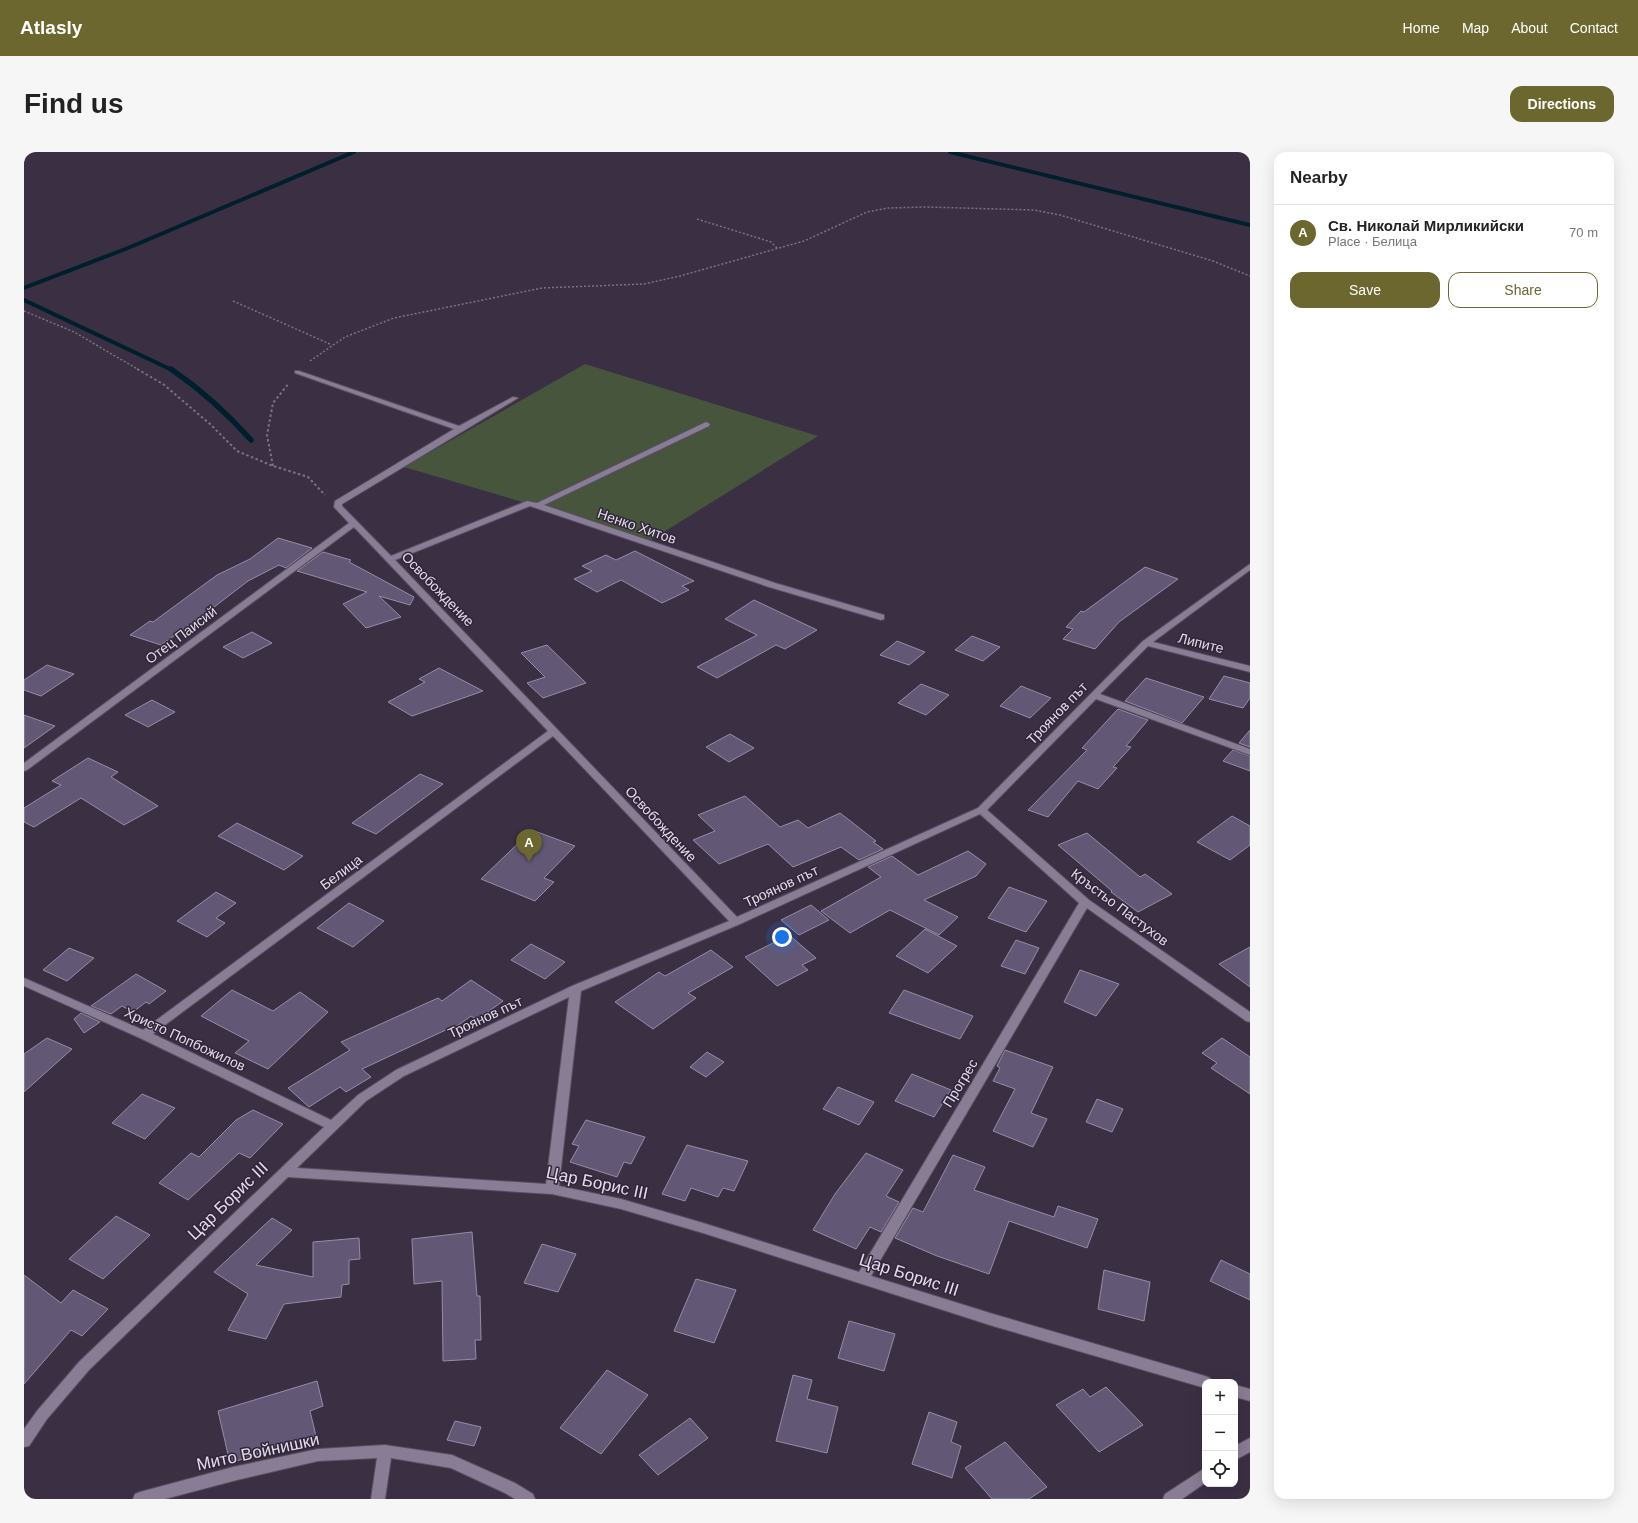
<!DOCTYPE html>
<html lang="en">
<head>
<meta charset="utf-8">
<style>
	body { margin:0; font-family:Helvetica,sans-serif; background:#f6f6f6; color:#222 }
	.controls { position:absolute; right:12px; bottom:12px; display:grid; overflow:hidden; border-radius:8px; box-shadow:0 4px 16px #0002 }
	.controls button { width:36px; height:36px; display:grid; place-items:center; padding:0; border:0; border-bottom:1px solid #e0e0e0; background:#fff; color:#222; font:20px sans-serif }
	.you { position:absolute; left:758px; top:785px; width:14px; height:14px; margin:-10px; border:3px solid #fff; border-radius:50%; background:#1a73e8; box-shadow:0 0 0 6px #1a73e833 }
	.badge { display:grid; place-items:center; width:26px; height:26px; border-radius:50%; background:#6b672f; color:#fff; font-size:13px; font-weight:700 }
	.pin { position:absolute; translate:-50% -33px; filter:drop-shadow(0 1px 2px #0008) }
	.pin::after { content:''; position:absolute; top:21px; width:14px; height:12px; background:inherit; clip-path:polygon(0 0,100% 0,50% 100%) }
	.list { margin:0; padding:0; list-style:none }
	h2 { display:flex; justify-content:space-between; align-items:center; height:52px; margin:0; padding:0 16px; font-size:17px }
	h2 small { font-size:13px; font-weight:400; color:#767676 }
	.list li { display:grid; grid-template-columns:26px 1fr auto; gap:12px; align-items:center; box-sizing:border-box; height:56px; padding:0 16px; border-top:1px solid #e0e0e0 }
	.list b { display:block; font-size:15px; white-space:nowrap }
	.list p { margin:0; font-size:13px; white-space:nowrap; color:#767676 }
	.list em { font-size:13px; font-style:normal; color:#767676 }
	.actions { display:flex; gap:8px; padding:12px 16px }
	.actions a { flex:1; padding:9px 0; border:1px solid #6b672f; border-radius:12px; text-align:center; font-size:14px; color:#6b672f }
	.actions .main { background:#6b672f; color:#fff }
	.icon { flex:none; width:22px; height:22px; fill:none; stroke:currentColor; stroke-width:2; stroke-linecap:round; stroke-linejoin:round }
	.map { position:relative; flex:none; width:1226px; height:1347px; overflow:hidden; border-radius:12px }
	header { display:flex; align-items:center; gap:24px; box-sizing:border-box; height:56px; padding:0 20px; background:#6b672f; color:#fff }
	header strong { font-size:19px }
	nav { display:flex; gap:22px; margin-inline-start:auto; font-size:14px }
	.intro { display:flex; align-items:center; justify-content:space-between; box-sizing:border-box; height:96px; padding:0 24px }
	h1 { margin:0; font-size:28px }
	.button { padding:10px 18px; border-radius:12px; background:#6b672f; color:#fff; font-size:14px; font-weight:700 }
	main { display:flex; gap:24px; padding:0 24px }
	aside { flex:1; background:#fff; border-radius:12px; box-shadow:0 4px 16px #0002 }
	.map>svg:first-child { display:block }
</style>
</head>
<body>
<header>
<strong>Atlasly</strong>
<nav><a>Home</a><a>Map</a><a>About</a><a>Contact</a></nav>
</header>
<div class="intro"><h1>Find us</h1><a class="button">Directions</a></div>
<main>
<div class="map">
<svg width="1226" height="1347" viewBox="0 0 1226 1347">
	<rect width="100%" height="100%" fill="#3b2f44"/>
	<path fill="#46553c" d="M 561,212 L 794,284 L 627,388 L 380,315 Z"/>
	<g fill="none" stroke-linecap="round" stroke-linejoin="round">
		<path stroke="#001f2d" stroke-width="4" d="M 926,0 L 1226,73
			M 0,136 L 104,96 L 330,0
			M 0,148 L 148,218"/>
		<path stroke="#001f2d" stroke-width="5.5" d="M 147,217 C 176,237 203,261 227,288"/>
	</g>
	<path fill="#625875" stroke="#958da7" d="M 254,386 L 288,396 L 262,416 L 255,413 L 224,429 L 181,462 L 137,493 L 106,483 L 126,469 L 129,470 L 193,423 L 226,407 Z
		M 611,399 L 670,429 L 658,434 L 665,438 L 638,451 L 597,428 L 573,440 L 550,427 L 568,419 L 558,414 L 582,403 L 592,408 Z
		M 299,400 L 327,408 L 325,410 L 390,445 L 386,453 L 355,444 L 377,465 L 342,476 L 319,452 L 343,440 L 273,419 Z
		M 1121,415 L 1154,427 L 1095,470 L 1071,497 L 1039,487 L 1049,477 L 1042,475 L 1057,459 L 1060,460 Z
		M 730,448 L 793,478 L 761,497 L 752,493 L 693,526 L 673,515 L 733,483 L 701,467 Z
		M 228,480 L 248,491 L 219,506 L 199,495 Z
		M 948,484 L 976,495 L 959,509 L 931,498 Z
		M 873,489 L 901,500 L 885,513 L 856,503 Z
		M 523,493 L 562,531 L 519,546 L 503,531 L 521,525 L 497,501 Z
		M 23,513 L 50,522 L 17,544 L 0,538 L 0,528 Z
		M 415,516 L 459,539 L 388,564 L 364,550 L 401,530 L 395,527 Z
		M 1200,524 L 1226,531 L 1226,546 L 1219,556 L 1185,547 Z
		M 1122,526 L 1180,545 L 1158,571 L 1101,549 Z
		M 897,532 L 925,543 L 902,563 L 874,551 Z
		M 997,534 L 1027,546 L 1006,566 L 976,554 Z
		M 128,548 L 151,560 L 124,575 L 101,563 Z
		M 1094,557 L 1124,568 L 1102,594 L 1107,595 L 1089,615 L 1093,616 L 1074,637 L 1054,629 L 1024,665 L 1004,658 L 1063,598 L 1058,596 Z
		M 0,563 L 31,574 L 0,596 Z
		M 1226,578 L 1226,595 L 1215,591 Z
		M 706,582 L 730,596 L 705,610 L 682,595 Z
		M 1209,598 L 1226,604 L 1226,619 L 1199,609 Z
		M 64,606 L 94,620 L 87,625 L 134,654 L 100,673 L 57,646 L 10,675 L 0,670 L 0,656 L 37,633 L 28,629 Z
		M 396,622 L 419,632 L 352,682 L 328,671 Z
		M 721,644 L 756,675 L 774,668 L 784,676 L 816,661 L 852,689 L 849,690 L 859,697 L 835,708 L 817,695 L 769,715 L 744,692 L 695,712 L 669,688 L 691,679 L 674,663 Z
		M 1208,664 L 1226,674 L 1226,693 L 1206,708 L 1173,690 Z
		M 213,671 L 279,704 L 260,718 L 194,684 Z
		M 508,678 L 551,694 L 520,726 L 530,730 L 511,749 L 457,727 Z
		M 1063,681 L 1116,725 L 1121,722 L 1148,742 L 1114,760 L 1087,740 L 1088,739 L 1034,693 Z
		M 944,699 L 962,712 L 952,724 L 900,748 L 934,765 L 915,783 L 866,758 L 826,781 L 797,759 L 857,725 L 844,715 L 868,704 L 894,723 Z
		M 985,735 L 1023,749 L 1002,780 L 964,766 Z
		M 192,740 L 212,751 L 192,766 L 201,771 L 183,785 L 153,769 Z
		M 325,751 L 360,769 L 329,795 L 293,776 Z
		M 787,753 L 805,768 L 775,783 L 757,768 Z
		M 901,777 L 933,794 L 904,821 L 872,804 Z
		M 765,783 L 792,806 L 778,813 L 784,818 L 753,834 L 721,805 Z
		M 992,788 L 1015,796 L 1001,822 L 977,814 Z
		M 507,792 L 541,810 L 521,827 L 487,808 Z
		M 1226,795 L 1226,835 L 1195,812 Z
		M 45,796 L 70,806 L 43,829 L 19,818 Z
		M 687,798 L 709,815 L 664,841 L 672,846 L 629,877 L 591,850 L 635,820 L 641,824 Z
		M 1056,818 L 1095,832 L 1072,864 L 1040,850 Z
		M 112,822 L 142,839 L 125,852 L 122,850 L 109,860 L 98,854 L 87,862 L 67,854 Z
		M 447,828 L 479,849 L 453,868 L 447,864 L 429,877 L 426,876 L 338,917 L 347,925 L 322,940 L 316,935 L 285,955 L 264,936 L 326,898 L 317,890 L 414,846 L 418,849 Z
		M 208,838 L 249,859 L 276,840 L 304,860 L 244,917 L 211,901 L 225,889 L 177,864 Z
		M 880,838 L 949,864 L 936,887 L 865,861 Z
		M 57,861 L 76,870 L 60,881 L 50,867 Z
		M 23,886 L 48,897 L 0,940 L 0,902 Z
		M 1198,886 L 1226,905 L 1226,942 L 1187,916 L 1193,911 L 1178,901 Z
		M 981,898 L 1029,915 L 1007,961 L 1023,967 L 1009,995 L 969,979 L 991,937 L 969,929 L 976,916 L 973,914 Z
		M 683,900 L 700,910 L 682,925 L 666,915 Z
		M 888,922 L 927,938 L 910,965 L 871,949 Z
		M 814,935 L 850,950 L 835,973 L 799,957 Z
		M 118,942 L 151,956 L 121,987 L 88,971 Z
		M 1073,947 L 1099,957 L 1088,980 L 1062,970 Z
		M 229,958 L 259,972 L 226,1006 L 215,1001 L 164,1048 L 135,1031 L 167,1001 L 175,1005 L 212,968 Z
		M 562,968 L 621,985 L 607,1012 L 600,1010 L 593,1025 L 546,1010 L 555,994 L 548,992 Z
		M 663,993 L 724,1009 L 710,1039 L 699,1036 L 694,1045 L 667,1036 L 661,1049 L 638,1042 Z
		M 842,1001 L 879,1018 L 862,1044 L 875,1050 L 857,1080 L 846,1075 L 832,1097 L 789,1078 L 811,1042 Z
		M 929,1003 L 961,1015 L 950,1038 L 1030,1065 L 1034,1054 L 1074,1067 L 1063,1096 L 985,1069 L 965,1122 L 913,1104 L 871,1086 L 889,1056 L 899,1060 Z
		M 92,1064 L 126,1083 L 79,1127 L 45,1107 Z
		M 248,1066 L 268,1078 L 232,1113 L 289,1125 L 289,1090 L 335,1086 L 336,1107 L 325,1108 L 325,1132 L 318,1133 L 317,1145 L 260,1152 L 242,1187 L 204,1178 L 224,1142 L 190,1120 Z
		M 448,1080 L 453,1144 L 456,1144 L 457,1188 L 451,1188 L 452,1207 L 419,1209 L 418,1129 L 390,1132 L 388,1087 Z
		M 518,1092 L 552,1102 L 534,1140 L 500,1131 Z
		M 1197,1108 L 1226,1122 L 1226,1148 L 1186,1129 Z
		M 1080,1118 L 1126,1130 L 1120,1169 L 1074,1157 Z
		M 0,1123 L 37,1151 L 49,1138 L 84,1157 L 58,1184 L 47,1178 L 0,1232 Z
		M 672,1127 L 712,1138 L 690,1191 L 650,1179 Z
		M 825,1169 L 871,1182 L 860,1219 L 814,1206 Z
		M 583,1218 L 624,1243 L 577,1302 L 536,1276 Z
		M 769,1223 L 788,1228 L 783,1247 L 814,1255 L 803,1301 L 752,1289 Z
		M 293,1229 L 299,1254 L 286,1259 L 292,1284 L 206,1311 L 194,1259 Z
		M 1082,1235 L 1119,1273 L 1075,1300 L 1032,1253 L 1059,1237 L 1066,1245 Z
		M 905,1260 L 933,1270 L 927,1290 L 937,1294 L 928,1326 L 888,1312 Z
		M 666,1266 L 684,1286 L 634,1323 L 615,1303 Z
		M 431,1269 L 457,1275 L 450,1294 L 423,1288 Z
		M 981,1290 L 1023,1335 L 1005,1347 L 968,1347 L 941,1316 Z"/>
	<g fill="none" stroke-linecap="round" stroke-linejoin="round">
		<g stroke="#584e60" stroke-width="2">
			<path id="minor" d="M 271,219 L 275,219 L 435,274 L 489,245 L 494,246 L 318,352 L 318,354 L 367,404 L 503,349 L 513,351 L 682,270 L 686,272 L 685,274 L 520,353 L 751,431 L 860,463 L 860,467 L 857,468 L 745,435 L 506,354 L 371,408 L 713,765 L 954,656 L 1119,489 L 1226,412 L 1226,418 L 1129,490 L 1226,514 L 1226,520 L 1124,494 L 1076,542 L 1226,597 L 1226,603 L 1072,547 L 963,658 L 1065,748 L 1226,860 L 1226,870 L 1222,869 L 1063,756 L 847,1124 L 969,1162 L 1181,1224 L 1186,1226 L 1188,1230 L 1181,1230 L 1181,1236 L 969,1174 L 679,1081 L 597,1057 L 528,1042 L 264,1025 L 65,1218 L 23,1267 L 5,1294 L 0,1295 L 0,1277 L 13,1259 L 55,1210 L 300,975 L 116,886 L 0,834 L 0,826 L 119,878 L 524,579 L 330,375 L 3,618 L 0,619 L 0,611 L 325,371 L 310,355 L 311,349 L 430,277 L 271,221 ZM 529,584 L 705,769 L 548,834 L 372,918 L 334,943 L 307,968 L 129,882 ZM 956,662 L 1055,751 L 835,1120 L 679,1071 L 597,1047 L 535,1034 L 557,839 L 716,772 ZM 545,845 L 522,1032 L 273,1016 L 342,949 L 380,924 Z
				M 1211,1233 L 1226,1237 L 1226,1249 L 1211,1245 Z
				M 1226,1286 L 1226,1300 L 1211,1308 L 1211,1294 Z
				M 361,1293 L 428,1303 L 491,1331 L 509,1342 L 511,1347 L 491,1347 L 481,1341 L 427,1316 L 367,1306 L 361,1347 L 347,1347 L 353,1306 L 294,1309 L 209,1329 L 141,1347 L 109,1347 L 111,1342 L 116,1340 L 209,1315 L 294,1297 Z
				M 1181,1316 L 1181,1331 L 1158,1347 L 1139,1347 L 1141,1342 Z"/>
		</g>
		<path stroke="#7c7285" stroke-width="1.5" stroke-dasharray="2 2" stroke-linecap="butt" d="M 673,67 L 747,90 L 753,96
			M 209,149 L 308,193
			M 0,159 L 50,180 L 115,218
			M 286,209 L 321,185 L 370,166 L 518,136 L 620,132 L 656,124 L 780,89 L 843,60 L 864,56 L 902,55 L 1010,58 L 1036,63 L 1189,109 L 1226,124"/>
		<path stroke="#7c7285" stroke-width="2" stroke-dasharray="2.5 2.5" stroke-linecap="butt" d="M 113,217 L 139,232 L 186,272 L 213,299 L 249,314 L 284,325 L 301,343
			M 249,314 L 243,283 L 249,251 L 265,231"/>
		<use href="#minor" fill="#897c95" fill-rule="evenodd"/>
	</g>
	<g text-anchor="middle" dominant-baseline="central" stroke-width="3" stroke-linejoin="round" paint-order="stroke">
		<g font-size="14" fill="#e3dcea" stroke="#30253a">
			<text transform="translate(613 374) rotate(19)">Ненко Хитов</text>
			<text transform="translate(414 437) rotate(46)">Освобождение</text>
			<text transform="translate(157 483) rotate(-37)">Отец Паисий</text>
			<text transform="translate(1177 491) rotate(14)">Липите</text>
			<text transform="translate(1033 561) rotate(-46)">Троянов път</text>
			<text transform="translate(637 672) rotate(47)">Освобождение</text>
			<text transform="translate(317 720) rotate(-37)">Белица</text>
			<text transform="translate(757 734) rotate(-25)">Троянов път</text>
			<text transform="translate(1096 755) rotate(37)">Кръстьо Пастухов</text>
			<text transform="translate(461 865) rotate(-25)">Троянов път</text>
			<text transform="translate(161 887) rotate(25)">Христо Попбожилов</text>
			<text transform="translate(936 931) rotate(-59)">Прогрес</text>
		</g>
		<g font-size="17" fill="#e3dcea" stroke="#30253a">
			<text transform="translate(573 1031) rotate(12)">Цар Борис III</text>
			<text transform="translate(204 1049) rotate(-44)">Цар Борис III</text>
			<text transform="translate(885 1123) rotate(18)">Цар Борис III</text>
			<text transform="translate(234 1300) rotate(-12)">Мито Войнишки</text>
		</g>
	</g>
</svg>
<div class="controls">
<button>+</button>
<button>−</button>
<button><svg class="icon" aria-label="locate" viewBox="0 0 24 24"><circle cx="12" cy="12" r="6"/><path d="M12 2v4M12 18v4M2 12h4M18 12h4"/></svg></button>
</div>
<div class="you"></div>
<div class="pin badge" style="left:505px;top:710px">A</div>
</div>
<aside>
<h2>Nearby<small></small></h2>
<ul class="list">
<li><span class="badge">A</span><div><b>Св. Николай Мирликийски</b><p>Place · Белица</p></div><em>70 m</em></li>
</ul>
<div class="actions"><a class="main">Save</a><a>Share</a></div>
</aside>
</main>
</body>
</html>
